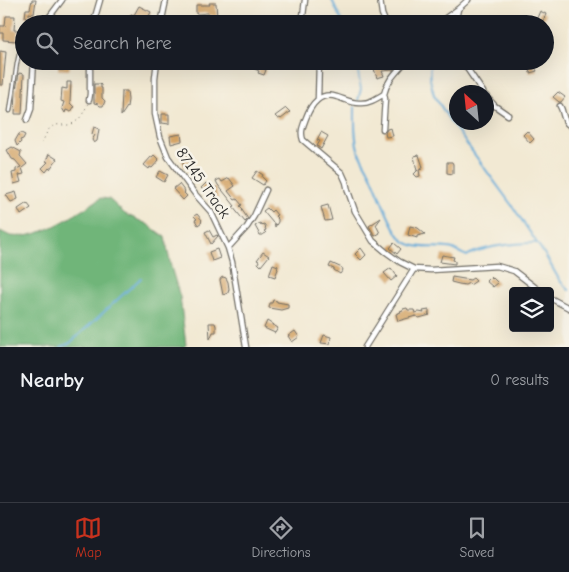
<!DOCTYPE html>
<html lang="en">
<head>
<meta charset="utf-8">
<style>
	body { margin:0; font-family:"Comic Neue",sans-serif; background:#242831; color:#f1f3f6 }
	.controls { position:absolute; right:15px; bottom:15px; display:grid; overflow:hidden; border-radius:5px; box-shadow:0 5px 20px #0002 }
	.controls button { width:45px; height:45px; display:grid; place-items:center; padding:0; border:0; border-bottom:1px solid #363941; background:#171b24; color:#f1f3f6; font:25px sans-serif }
	.compass { position:absolute; left:449px; top:85px; width:45px; height:45px; border-radius:50%; background:#171b24; box-shadow:0 5px 20px #0002; rotate:333deg }
	.list { margin:0; padding:0; list-style:none }
	h2 { display:flex; justify-content:space-between; align-items:center; height:65px; margin:0; padding:0 20px; font-size:21px }
	h2 small { font-size:16px; font-weight:400; color:#9ea1a6 }
	.icon { flex:none; width:28px; height:28px; fill:none; stroke:currentColor; stroke-width:2; stroke-linecap:round; stroke-linejoin:round }
	.map { position:relative; flex:none; width:569px; height:347px; overflow:hidden }
	.search { position:absolute; background:#171b24; box-shadow:0 5px 20px #0002; left:15px; right:15px; top:15px; height:55px; display:flex; align-items:center; gap:12px; box-sizing:border-box; padding:0 18px; border-radius:28px; color:#9ea1a6; font-size:19px }
	.sheet { height:155px; background:#171b24 }
	nav { display:flex; justify-content:space-around; align-items:center; box-sizing:border-box; height:70px; border-top:1px solid #363941; background:#171b24; font-size:14px; color:#9ea1a6 }
	nav a { display:grid; justify-items:center; gap:2px }
	nav .on { color:#c8321e }
	.map>svg:first-child { display:block }
</style>
</head>
<body>
<div class="map">
<svg width="569" height="347" viewBox="0 0 569 347">
	<rect width="100%" height="100%" fill="#f7f3e8"/>
	<filter id="ink" filterUnits="userSpaceOnUse"><feTurbulence type="fractalNoise" baseFrequency=".02" numOctaves="2"/><feDisplacementMap in="SourceGraphic" scale="10" xChannelSelector="R" yChannelSelector="G"/><feConvolveMatrix kernelMatrix="1 2 1 2 8 2 1 2 1" color-interpolation-filters="sRGB"/></filter>
	<filter id="wash" filterUnits="userSpaceOnUse"><feTurbulence type="fractalNoise" baseFrequency=".0096" numOctaves="4" result="noise"/><feDisplacementMap in="SourceGraphic" scale="20" xChannelSelector="R" yChannelSelector="G"/><feGaussianBlur stdDeviation="1.12" result="paint"/><feColorMatrix in="noise" values="0 0 0 0 0 0 0 0 0 0 0 0 0 0 0 0 0 1.4 0 .05"/><feComposite in="paint" operator="in"/></filter>
	<g filter="url(#wash)">
		<rect width="100%" height="100%" fill="#f2e9d3"/>
		<path fill="#6fb579" stroke="#4d7052" d="M 101,198 L 109,199 L 125,214 L 147,224 L 165,237 L 171,267 L 180,297 L 186,345 L 184,347 L 0,347 L 0,231 C 3,232 7,235 11,236 C 41,240 77,213 101,198 Z"/>
		<g fill="none" stroke-linecap="round" stroke-linejoin="round">
			<path stroke="#61aad9" stroke-width="2" d="M 332,0 L 343,24
				M 356,61 L 361,89 L 358,100
				M 430,61 L 430,79 L 434,95 L 450,121 L 513,207 L 545,255 L 560,281 L 569,290
				M 355,107 C 355,121 354,136 358,149 C 360,157 366,165 370,173 C 377,188 392,232 404,241 C 417,251 438,245 453,249 C 457,251 462,254 467,256 C 472,252 478,251 485,249 C 504,244 517,243 536,243
				M 61,347 L 70,343 L 141,278"/>
		</g>
		<g id="blocks">
			<path fill="#d2a061" d="M 32,0 L 36,0 L 34,14 L 29,13 L 29,17 L 25,17 L 26,9 L 30,9 Z
				M 209,3 L 216,3 L 217,17 L 208,15 L 209,13 L 196,14 L 196,5 L 210,5 Z
				M 139,6 L 151,12 L 149,16 L 151,16 L 147,24 L 137,24 L 139,21 L 130,18 L 131,14 L 134,15 Z
				M 540,11 L 546,14 L 543,21 L 537,18 Z
				M 6,16 L 15,16 L 14,30 L 18,30 L 17,41 L 3,40 L 3,33 L 0,33 L 0,26 L 5,26 Z
				M 0,51 L 6,52 L 3,85 L 0,85 Z
				M 63,61 L 71,61 L 69,70 L 58,70 L 58,64 L 63,65 Z
				M 524,61 L 532,61 L 532,65 L 534,65 L 537,71 L 530,73 L 528,65 Z
				M 248,62 L 266,70 L 264,75 L 258,73 L 259,71 L 247,65 Z
				M 396,64 L 393,70 L 382,71 L 384,76 L 377,78 L 374,69 Z
				M 19,73 L 24,74 L 22,114 L 15,114 L 16,90 Z
				M 67,82 L 71,82 L 70,103 L 74,107 L 71,112 L 66,110 L 65,113 L 62,108 L 64,102 L 61,101 L 62,88 L 67,89 Z
				M 94,84 L 100,84 L 101,85 L 101,88 L 102,88 L 102,98 L 105,101 L 103,106 L 100,106 L 98,104 L 94,103 Z
				M 122,91 L 127,91 L 128,100 L 127,107 L 121,116 Z
				M 558,92 L 565,97 L 561,102 L 559,102 L 553,97 Z
				M 286,108 L 290,112 L 281,119 L 280,118 L 278,119 L 275,116 Z
				M 162,114 L 169,114 L 169,124 L 162,123 Z
				M 94,127 L 99,129 L 97,141 L 94,143 L 92,140 L 95,135 L 92,134 Z
				M 391,128 L 393,136 L 386,137 L 385,133 L 387,129 Z
				M 527,131 L 534,139 L 530,143 L 523,135 Z
				M 321,132 L 328,136 L 321,149 L 317,146 L 320,141 L 317,140 Z
				M 21,133 L 25,135 L 23,139 L 20,140 L 21,142 L 17,146 L 15,141 L 19,134 Z
				M 181,134 L 182,141 L 171,144 L 170,136 Z
				M 12,147 L 21,152 L 20,156 L 27,164 L 22,168 L 24,174 L 19,175 L 21,182 L 14,184 L 12,173 L 16,172 L 16,169 L 21,167 L 15,160 L 12,159 L 7,150 Z
				M 186,151 L 190,164 L 184,167 L 180,153 Z
				M 49,154 L 57,159 L 50,169 L 49,168 L 46,172 L 42,168 L 48,162 L 46,161 Z
				M 154,155 L 159,160 L 152,168 L 150,167 L 149,169 L 144,165 L 151,157 L 152,157 Z
				M 419,155 L 423,167 L 422,167 L 422,169 L 419,170 L 420,176 L 417,177 L 414,174 L 418,170 L 417,171 L 414,156 Z
				M 447,162 L 452,162 L 453,164 L 453,174 L 447,173 Z
				M 160,171 L 168,175 L 164,182 L 156,177 Z
				M 257,171 L 263,175 L 262,177 L 266,181 L 263,185 L 252,178 Z
				M 229,178 L 235,186 L 228,191 L 235,200 L 237,199 L 242,205 L 240,206 L 243,209 L 242,210 L 248,219 L 245,222 L 233,207 L 235,206 L 218,185 L 216,181 L 220,179 L 222,182 Z
				M 206,183 L 213,189 L 216,187 L 218,198 L 217,200 L 214,199 L 208,191 L 206,193 L 201,188 Z
				M 179,184 L 185,192 L 184,193 L 187,196 L 183,200 L 173,189 Z
				M 16,192 L 18,199 L 11,202 L 6,195 Z
				M 27,203 L 31,208 L 21,215 L 18,209 Z
				M 328,205 L 332,220 L 325,221 L 321,207 Z
				M 267,208 L 271,212 L 273,210 L 277,215 L 275,216 L 278,219 L 278,222 L 275,227 L 274,223 L 273,223 L 263,211 Z
				M 197,214 L 202,220 L 201,221 L 202,222 L 198,225 L 195,220 L 197,219 L 194,216 Z
				M 381,218 L 376,225 L 380,233 L 375,236 L 369,226 Z
				M 260,223 L 261,225 L 264,224 L 266,227 L 265,228 L 266,230 L 264,231 L 266,233 L 262,235 L 260,235 L 255,226 Z
				M 410,226 L 418,228 L 425,234 L 417,236 L 417,238 L 408,235 Z
				M 209,230 L 213,237 L 217,235 L 218,236 L 211,244 L 205,232 Z
				M 394,243 L 401,249 L 397,254 L 390,248 Z
				M 361,248 L 366,255 L 361,260 L 355,254 Z
				M 217,249 L 220,258 L 212,261 L 209,252 Z
				M 263,252 L 269,256 L 261,266 L 258,263 L 259,261 L 257,260 Z
				M 442,255 L 454,257 L 453,260 L 455,261 L 455,264 L 440,262 Z
				M 331,263 L 342,268 L 343,270 L 340,274 L 334,270 L 334,269 L 329,267 Z
				M 273,264 L 278,266 L 277,268 L 278,269 L 275,277 L 269,275 Z
				M 391,268 L 397,276 L 391,281 L 384,273 Z
				M 223,277 L 226,278 L 228,282 L 229,289 L 228,293 L 223,295 L 220,280 L 221,278 Z
				M 452,277 L 470,280 L 473,278 L 476,281 L 470,285 L 469,283 L 465,285 L 459,284 L 451,282 Z
				M 490,277 L 492,279 L 493,278 L 498,283 L 493,287 L 486,281 Z
				M 273,300 L 277,301 L 277,302 L 288,304 L 288,308 L 281,310 L 269,308 L 270,303 L 272,303 Z
				M 407,308 L 408,310 L 414,310 L 415,313 L 419,312 L 424,313 L 423,311 L 429,310 L 429,314 L 428,314 L 430,315 L 419,318 L 416,316 L 398,321 L 396,314 L 401,312 L 400,311 L 403,310 L 403,309 Z
				M 267,321 L 278,328 L 275,333 L 264,328 Z
				M 209,323 L 215,323 L 216,326 L 216,332 L 213,332 L 210,339 Z
				M 295,331 L 299,337 L 292,342 L 288,336 Z
				M 324,335 L 331,337 L 330,344 L 321,343 Z"/>
		</g>
	</g>
	<g filter="url(#ink)">
		<use href="#blocks" fill-opacity="0" stroke="#716e66" stroke-width="1"/>
		<g fill="none" stroke-linecap="round" stroke-linejoin="round">
			<g stroke="#716e66" stroke-width="5">
				<path id="service" d="M 10,111 L 17,63 L 19,54 L 24,47"/>
			</g>
			<g stroke="#716e66" stroke-width="7">
				<path id="minor" d="M 380,0 L 382,14 L 386,24
					M 44,24 L 62,0
					M 93,24 L 100,0
					M 161,24 L 166,0
					M 302,24 L 305,0
					M 437,24 L 458,9 L 468,0
					M 455,24 L 458,9
					M 157,61 L 155,78 L 155,114 L 160,137 L 168,157 L 195,194 L 211,212 L 228,248 L 232,262 L 246,347
					M 406,61 C 397,72 387,80 384,94 C 376,99 368,104 359,103 C 351,103 344,99 337,97 C 321,91 311,104 306,118 C 303,126 300,132 303,140 L 342,173 L 346,182 L 348,191 L 355,211 L 373,241 L 386,252 L 400,262 L 414,269 L 431,270 L 497,266 L 514,271 L 540,291
					M 462,61 L 483,92
					M 486,96 L 495,106 L 508,115
					M 318,99 L 319,61
					M 89,100 L 90,94 L 90,61
					M 560,106 C 564,112 562,120 569,125
					M 27,120 L 31,109 L 34,61
					M 383,129 L 385,99 L 384,94
					M 228,248 L 247,227 L 254,216 L 266,190
					M 550,298 L 569,308
					M 365,347 L 414,269"/>
			</g>
			<path stroke="#716e66" stroke-width="1" stroke-dasharray="1 4" stroke-linecap="butt" d="M 42,143 C 45,137 47,129 53,126 C 57,124 61,125 65,125 C 77,126 84,113 88,103"/>
			<use href="#service" stroke="#fff" stroke-width="2.5"/>
			<use href="#minor" stroke="#fff" stroke-width="4.5"/>
		</g>
	</g>
	<g text-anchor="middle" dominant-baseline="central" stroke-width="5" stroke-linejoin="round" paint-order="stroke">
		<g font-size="16" fill="#2b2b2b" stroke="#f7f3e8">
			<text transform="translate(203 183) rotate(55)">87145 Track</text>
		</g>
	</g>
</svg>
<div class="controls">
<button><svg class="icon" aria-label="layers" viewBox="0 0 24 24"><path d="M12 4l9 5-9 5-9-5zM3 14l9 5 9-5"/></svg></button>
</div>
<svg class="compass" viewBox="-18 -18 36 36"><path d="M0-13l5 13h-10z" fill="#e53935"/><path d="M0 13l5-13h-10z" fill="#9ea1a6"/></svg>
<div class="search"><svg class="icon" aria-label="search" viewBox="0 0 24 24"><circle cx="10" cy="10" r="6"/><path d="M15 15l6 6"/></svg>Search here</div>
</div>
<section class="sheet">
<h2>Nearby<small>0 results</small></h2>
<ul class="list">
</ul>
</section>
<nav>
<a class="on"><svg class="icon" aria-label="map" viewBox="0 0 24 24"><path d="M3 6l6-2 6 2 6-2v14l-6 2-6-2-6 2zM9 4v14M15 6v14"/></svg>Map</a>
<a><svg class="icon" aria-label="directions" viewBox="0 0 24 24"><path d="M12 3l9 9-9 9-9-9zM9 14v-3h6M13 9l2 2-2 2"/></svg>Directions</a>
<a><svg class="icon" aria-label="saved" viewBox="0 0 24 24"><path d="M7 4h10v16l-5-4-5 4z"/></svg>Saved</a>
</nav>
</body>
</html>
